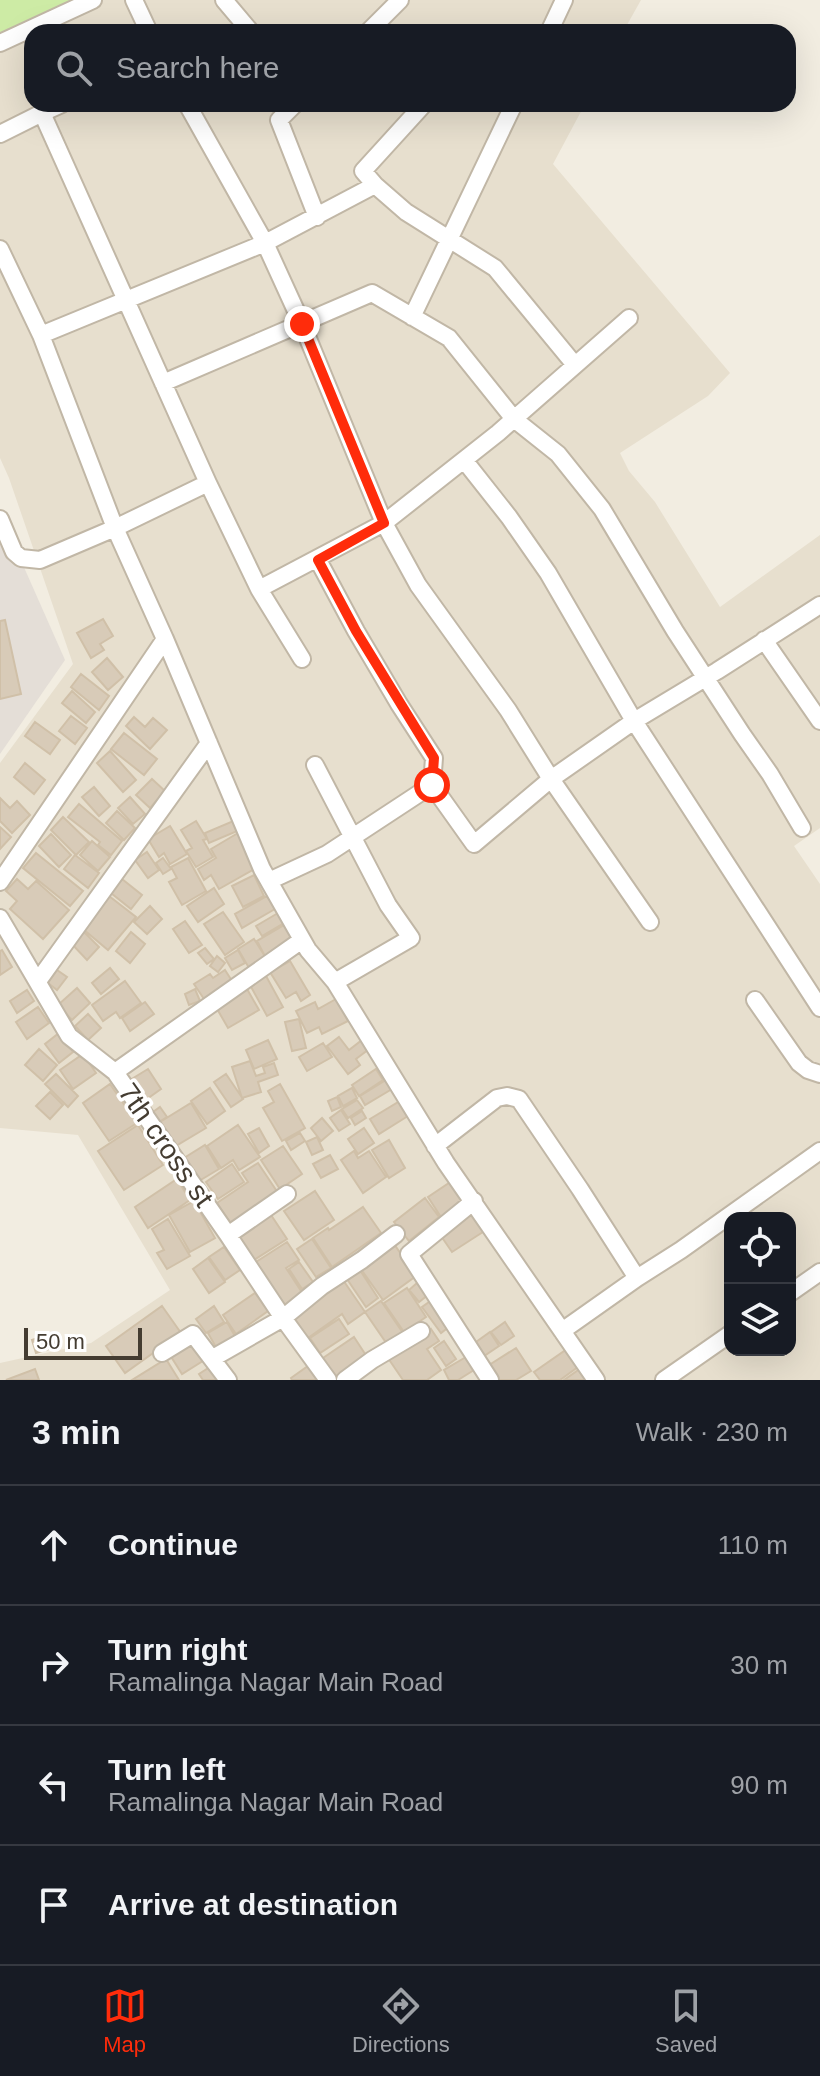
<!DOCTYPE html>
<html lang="en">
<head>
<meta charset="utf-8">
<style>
	body { margin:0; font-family:Arial,sans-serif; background:#20242c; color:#f1f3f6 }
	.controls { position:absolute; right:24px; bottom:24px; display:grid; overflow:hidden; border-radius:16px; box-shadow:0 8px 32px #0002 }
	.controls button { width:72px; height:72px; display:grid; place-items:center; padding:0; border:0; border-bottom:2px solid #363941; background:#171b24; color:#f1f3f6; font:40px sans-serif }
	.scale { position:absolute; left:24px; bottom:20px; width:118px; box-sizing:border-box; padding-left:8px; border:4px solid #443c31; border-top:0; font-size:22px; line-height:28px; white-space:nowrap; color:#443c31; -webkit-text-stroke:6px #fff; paint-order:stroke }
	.stop { position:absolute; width:24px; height:24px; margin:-18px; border:6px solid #ff2c0b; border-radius:50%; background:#fff }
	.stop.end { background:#ff2c0b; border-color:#fff; box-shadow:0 2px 8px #0008 }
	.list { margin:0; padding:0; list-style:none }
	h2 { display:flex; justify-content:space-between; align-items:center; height:104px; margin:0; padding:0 32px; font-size:34px }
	h2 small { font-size:26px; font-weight:400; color:#9ea1a6 }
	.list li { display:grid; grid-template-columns:52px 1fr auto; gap:24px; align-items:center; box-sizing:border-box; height:120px; padding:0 32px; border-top:2px solid #363941 }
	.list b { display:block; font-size:30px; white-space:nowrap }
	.list p { margin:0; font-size:26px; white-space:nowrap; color:#9ea1a6 }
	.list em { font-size:26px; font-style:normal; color:#9ea1a6 }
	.icon { flex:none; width:44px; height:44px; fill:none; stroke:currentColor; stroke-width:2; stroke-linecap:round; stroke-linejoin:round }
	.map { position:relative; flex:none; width:820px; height:1380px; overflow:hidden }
	.search { position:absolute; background:#171b24; box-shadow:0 8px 32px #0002; left:24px; right:24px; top:24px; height:88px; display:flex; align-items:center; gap:20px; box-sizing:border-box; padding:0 28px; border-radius:24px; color:#9ea1a6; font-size:30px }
	.sheet { height:584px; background:#171b24 }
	nav { display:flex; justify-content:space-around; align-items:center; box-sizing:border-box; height:112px; border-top:2px solid #363941; background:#171b24; font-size:22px; color:#9ea1a6 }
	nav a { display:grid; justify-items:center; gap:4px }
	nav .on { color:#ff2c0b }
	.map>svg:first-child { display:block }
</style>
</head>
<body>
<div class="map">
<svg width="820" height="1380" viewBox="0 0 820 1380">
	<rect width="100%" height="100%" fill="#f2ede1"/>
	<path fill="#e7dfce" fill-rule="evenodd" d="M 0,0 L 641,0 L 623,32 L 32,32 L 32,104 L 585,104 L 553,164 L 730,373 L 708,396 L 620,453 L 629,471 L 655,502 L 720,607 L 820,535 L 820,828 L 794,846 L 820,884 L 820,1380 L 0,1380 L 0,1363 L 91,1343 L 170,1290 L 78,1135 L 0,1128 L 0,763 L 73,664 L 9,478 L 0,458 ZM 730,1218 L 790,1218 L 790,1350 L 730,1350 Z"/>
	<path fill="#e4ded7" d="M 0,513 L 65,660 L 0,754 Z"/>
	<path fill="#cdeba5" d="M 0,0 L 71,0 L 0,36 Z"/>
	<path fill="#d8cbb8" stroke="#d0c0a8" stroke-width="2" d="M 103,619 L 113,636 L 100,644 L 104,650 L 91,658 L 77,633 Z
		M 5,620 L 21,694 L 0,699 L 0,621 Z
		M 107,658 L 123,677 L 108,690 L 92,672 Z
		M 81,674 L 109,696 L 99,710 L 71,687 Z
		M 72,691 L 95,712 L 86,723 L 62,703 Z
		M 71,716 L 87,728 L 75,744 L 59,731 Z
		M 134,717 L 145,727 L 153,718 L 167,730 L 150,749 L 126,726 Z
		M 35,722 L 60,740 L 50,754 L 25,736 Z
		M 124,733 L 157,759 L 144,775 L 111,749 Z
		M 110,751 L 136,780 L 123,792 L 97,763 Z
		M 25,763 L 45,780 L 34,794 L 14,777 Z
		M 152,779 L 165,791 L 150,808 L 136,795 Z
		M 94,787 L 110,806 L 99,816 L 82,797 Z
		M 130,797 L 145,814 L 133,824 L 118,808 Z
		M 0,798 L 10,808 L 17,801 L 30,815 L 12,833 L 0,821 Z
		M 79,804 L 122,841 L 111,855 L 98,845 L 100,842 L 68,817 Z
		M 117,811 L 135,828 L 124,840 L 106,823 Z
		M 63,817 L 89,842 L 76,855 L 51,830 Z
		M 238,819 L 242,829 L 209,843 L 205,833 Z
		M 196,821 L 207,839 L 203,840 L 213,857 L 196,867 L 186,851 L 192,848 L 181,830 Z
		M 170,826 L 187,854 L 170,864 L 164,853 L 159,857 L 148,839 Z
		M 0,827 L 11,837 L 0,849 Z
		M 238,833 L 258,867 L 219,889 L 211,875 L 204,880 L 198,869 L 216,858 L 211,849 Z
		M 51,834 L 71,855 L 59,867 L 39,846 Z
		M 92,841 L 110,857 L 98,871 L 80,855 Z
		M 147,852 L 159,870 L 148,878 L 135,860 Z
		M 36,853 L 83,891 L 70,906 L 23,868 Z
		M 75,855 L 99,873 L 88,888 L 64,869 Z
		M 163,858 L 171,869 L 163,874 L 156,863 Z
		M 188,858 L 206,891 L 182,905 L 169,882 L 177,878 L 171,867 Z
		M 254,875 L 264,896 L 243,907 L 232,886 Z
		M 17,879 L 28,889 L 36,881 L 69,910 L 43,939 L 10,909 L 17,901 L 6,891 Z
		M 122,879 L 142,895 L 131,909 L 111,893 Z
		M 214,888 L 224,904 L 198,922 L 187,906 Z
		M 109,896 L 136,917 L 108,950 L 83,929 Z
		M 267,896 L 275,909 L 242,928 L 235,914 Z
		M 150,906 L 162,919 L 147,934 L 134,922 Z
		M 223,912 L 244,942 L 225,955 L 204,924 Z
		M 278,913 L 284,923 L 262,936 L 256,926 Z
		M 185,921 L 202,945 L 189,953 L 173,929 Z
		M 286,924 L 296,942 L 266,958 L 257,941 Z
		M 82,930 L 99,947 L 87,960 L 70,942 Z
		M 131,932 L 145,944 L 130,963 L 116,951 Z
		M 254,939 L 266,958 L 249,968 L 238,949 Z
		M 205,948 L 214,959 L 207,964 L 198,953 Z
		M 2,950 L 12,967 L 0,975 L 0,951 Z
		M 238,950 L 245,963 L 232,970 L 225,958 Z
		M 217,956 L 225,963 L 218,972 L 210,966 Z
		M 290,961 L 310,995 L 301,1001 L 296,992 L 286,998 L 270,972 Z
		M 110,968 L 119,979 L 101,994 L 92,983 Z
		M 57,970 L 67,977 L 57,990 L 48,983 Z
		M 225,970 L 232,981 L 204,999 L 194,984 L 210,974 L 213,978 Z
		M 266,976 L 283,1007 L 267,1016 L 250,985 Z
		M 125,981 L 141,1003 L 120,1018 L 116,1012 L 103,1021 L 92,1005 Z
		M 77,988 L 90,1003 L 72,1020 L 58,1005 Z
		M 195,989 L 200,1001 L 189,1005 L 185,994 Z
		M 247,989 L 259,1010 L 228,1028 L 216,1007 Z
		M 27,990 L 34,1001 L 17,1013 L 10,1001 Z
		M 336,999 L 348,1021 L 322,1034 L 319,1027 L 307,1033 L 296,1011 L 315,1002 L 318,1009 Z
		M 145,1002 L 154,1014 L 130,1031 L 122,1018 Z
		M 38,1007 L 49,1023 L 27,1039 L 16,1022 Z
		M 88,1014 L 101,1028 L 88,1040 L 75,1026 Z
		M 299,1019 L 306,1048 L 292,1051 L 285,1022 Z
		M 59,1033 L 73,1052 L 59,1063 L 45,1044 Z
		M 339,1037 L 349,1050 L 362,1040 L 369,1049 L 356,1059 L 360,1065 L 348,1074 L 327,1046 Z
		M 268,1040 L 277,1059 L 254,1069 L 246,1050 Z
		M 323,1043 L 332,1057 L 307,1071 L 299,1057 Z
		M 39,1049 L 57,1065 L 43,1081 L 25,1065 Z
		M 83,1054 L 96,1073 L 73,1089 L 60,1070 Z
		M 250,1061 L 256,1076 L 265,1073 L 263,1067 L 274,1063 L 278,1075 L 258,1082 L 261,1092 L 242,1098 L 232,1067 Z
		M 148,1069 L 161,1089 L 144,1101 L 130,1080 Z
		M 376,1069 L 383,1080 L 359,1096 L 352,1085 Z
		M 56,1074 L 78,1096 L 68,1107 L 45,1084 Z
		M 226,1074 L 243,1099 L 231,1107 L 214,1082 Z
		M 386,1080 L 392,1089 L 365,1105 L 360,1096 Z
		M 110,1084 L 137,1123 L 109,1141 L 83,1103 Z
		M 280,1084 L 305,1128 L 282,1141 L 263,1108 L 274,1102 L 268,1091 Z
		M 210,1088 L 225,1111 L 207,1124 L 191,1101 Z
		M 352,1088 L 357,1098 L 343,1106 L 338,1096 Z
		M 50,1092 L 63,1105 L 50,1119 L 36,1106 Z
		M 337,1097 L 341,1107 L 332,1111 L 328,1101 Z
		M 357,1100 L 363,1108 L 348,1118 L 342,1109 Z
		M 400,1101 L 408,1116 L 379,1134 L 370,1119 Z
		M 191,1103 L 206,1128 L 174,1147 L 160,1122 Z
		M 160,1107 L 167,1117 L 159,1122 L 153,1112 Z
		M 341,1110 L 350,1124 L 339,1131 L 330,1118 Z
		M 362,1111 L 366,1118 L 355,1125 L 351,1118 Z
		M 322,1118 L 333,1131 L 321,1141 L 311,1128 Z
		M 138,1125 L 163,1165 L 124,1190 L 98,1151 Z
		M 238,1125 L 260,1157 L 239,1170 L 233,1160 L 221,1168 L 207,1146 Z
		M 259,1128 L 269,1146 L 259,1153 L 248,1134 Z
		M 364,1128 L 374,1143 L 358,1154 L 348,1139 Z
		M 300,1133 L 305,1141 L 291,1150 L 286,1141 Z
		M 317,1137 L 323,1150 L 312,1155 L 306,1142 Z
		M 389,1140 L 405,1168 L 389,1178 L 372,1150 Z
		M 205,1145 L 219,1169 L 199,1181 L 184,1158 Z
		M 283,1146 L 302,1174 L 280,1189 L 261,1160 Z
		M 354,1151 L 358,1158 L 369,1151 L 386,1177 L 363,1193 L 341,1160 Z
		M 330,1155 L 338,1169 L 321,1178 L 313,1164 Z
		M 258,1163 L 278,1193 L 231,1224 L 217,1203 L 248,1182 L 242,1173 Z
		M 232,1164 L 244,1182 L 218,1199 L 206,1182 Z
		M 177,1179 L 190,1200 L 148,1228 L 135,1207 Z
		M 452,1181 L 465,1201 L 441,1217 L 428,1197 Z
		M 315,1191 L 334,1220 L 304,1240 L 284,1211 Z
		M 425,1198 L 439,1217 L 409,1241 L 394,1222 Z
		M 194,1201 L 215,1238 L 190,1252 L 169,1215 Z
		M 363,1207 L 381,1233 L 332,1267 L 313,1238 L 328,1228 L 329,1230 Z
		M 473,1210 L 486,1230 L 452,1252 L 439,1233 Z
		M 271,1215 L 287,1239 L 254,1260 L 239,1236 Z
		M 168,1219 L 190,1256 L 167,1269 L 157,1253 L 164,1250 L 152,1229 Z
		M 312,1239 L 331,1268 L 316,1277 L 297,1249 Z
		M 392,1241 L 416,1276 L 383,1300 L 358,1265 Z
		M 287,1242 L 299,1260 L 286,1268 L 303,1294 L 285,1306 L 256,1262 Z
		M 224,1247 L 240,1270 L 225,1280 L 209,1257 Z
		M 208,1258 L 225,1282 L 209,1293 L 193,1269 Z
		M 299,1262 L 313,1282 L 302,1289 L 289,1269 Z
		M 358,1267 L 378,1298 L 366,1307 L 345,1276 Z
		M 343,1280 L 365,1312 L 348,1324 L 342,1314 L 308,1338 L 292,1315 Z
		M 417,1283 L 428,1295 L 419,1302 L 409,1290 Z
		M 407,1288 L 426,1317 L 404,1332 L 384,1303 Z
		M 255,1293 L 268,1311 L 236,1334 L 223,1315 Z
		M 432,1300 L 450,1326 L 441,1333 L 422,1307 Z
		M 381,1301 L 403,1333 L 387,1344 L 365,1312 Z
		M 162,1306 L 181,1333 L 125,1373 L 106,1346 Z
		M 214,1306 L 224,1322 L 206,1333 L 196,1319 Z
		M 339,1319 L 349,1334 L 320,1353 L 310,1338 Z
		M 227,1322 L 236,1338 L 217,1349 L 208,1333 Z
		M 505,1322 L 514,1336 L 501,1345 L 491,1332 Z
		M 431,1329 L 439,1341 L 427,1349 L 441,1370 L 427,1380 L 403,1380 L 388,1358 Z
		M 490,1332 L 499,1346 L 484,1356 L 476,1342 Z
		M 51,1334 L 55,1347 L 36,1353 L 32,1340 Z
		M 354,1337 L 369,1360 L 337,1380 L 323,1358 Z
		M 194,1340 L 206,1359 L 182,1374 L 170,1355 Z
		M 444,1341 L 456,1359 L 446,1366 L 434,1348 Z
		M 570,1347 L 582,1364 L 560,1380 L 540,1380 L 534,1372 Z
		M 516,1348 L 531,1371 L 516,1380 L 494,1380 L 486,1367 Z
		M 466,1357 L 474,1370 L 458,1380 L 449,1380 L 444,1370 Z
		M 166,1359 L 179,1380 L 132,1380 Z
		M 213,1365 L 222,1380 L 203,1380 L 199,1374 Z
		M 308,1366 L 317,1380 L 292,1380 L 291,1378 Z
		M 584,1366 L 593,1380 L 564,1380 Z
		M 35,1369 L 39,1380 L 6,1380 Z"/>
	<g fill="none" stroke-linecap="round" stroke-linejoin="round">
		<g stroke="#c1b7a6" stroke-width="20">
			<path id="minor" d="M 134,0 L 149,32
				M 224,0 L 251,32
				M 368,32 L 400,0
				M 549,32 L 564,0
				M 0,43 L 93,0
				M 295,104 L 279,120 L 317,217
				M 42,113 L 62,104
				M 0,134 L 42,113 L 208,483
				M 375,185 L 363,171 L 424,104
				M 0,249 L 41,335 L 115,528 L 165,639 L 262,869 L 308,950 L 335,982 L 446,1163 L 596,1380
				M 412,317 L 514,104
				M 629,318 L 498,433 L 384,523 L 418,585 L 508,710 L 551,779 L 650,922
				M 41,335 L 265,243 L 375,185 L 406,212 L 495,268 L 575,365
				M 163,383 L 372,293 L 449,338 L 514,419 L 558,454 L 602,509 L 675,631 L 742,734 L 770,774 L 802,828
				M 464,460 L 509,517 L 548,573 L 634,721 L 820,1008
				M 0,519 L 14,552 L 21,558 L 40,560 L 115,528 L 208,483 L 259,589 L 384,523 L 302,324 L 265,243 L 187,104
				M 318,560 L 356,631 L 399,704 L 434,758 L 432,785
				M 259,589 L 302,659
				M 764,640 L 820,721
				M 315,765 L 388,905 L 411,938 L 335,982
				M 269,881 L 327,854 L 432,785 L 474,844 L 551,779 L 634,721 L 717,671 L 820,605
				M 0,882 L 165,639
				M 0,918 L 69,1036 L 115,1072 L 228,1235 L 283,1318 L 328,1380
				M 38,981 L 209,743
				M 755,1000 L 799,1063 L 808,1070 L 820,1074
				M 115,1072 L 302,940
				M 435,1146 L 497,1098 L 507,1096 L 519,1099 L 580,1189 L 637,1278
				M 474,1201 L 409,1254 L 490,1380
				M 228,1235 L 287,1194
				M 790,1293 L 820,1272
				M 562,1331 L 637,1278 L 681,1250 L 820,1151
				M 162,1353 L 193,1334 L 228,1380
				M 213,1358 L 283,1318 L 322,1286 L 362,1260 L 396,1234
				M 345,1380 L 372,1360 L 421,1331
				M 664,1380 L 730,1334"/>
		</g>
		<use href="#minor" stroke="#fff" stroke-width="16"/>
	</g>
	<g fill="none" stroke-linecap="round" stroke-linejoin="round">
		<path stroke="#ff2c0b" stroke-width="10" d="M 302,324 L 384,523 L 318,560 L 356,631 L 434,758 L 432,785"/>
	</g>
	<g text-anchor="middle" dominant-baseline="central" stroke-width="7" stroke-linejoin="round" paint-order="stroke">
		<g font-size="28" fill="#443c31" stroke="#fff">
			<text transform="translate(166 1145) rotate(55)">7th cross st</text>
		</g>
	</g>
</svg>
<div class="controls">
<button><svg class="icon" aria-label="locate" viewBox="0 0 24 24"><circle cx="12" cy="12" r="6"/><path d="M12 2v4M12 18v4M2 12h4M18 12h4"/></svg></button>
<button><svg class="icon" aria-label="layers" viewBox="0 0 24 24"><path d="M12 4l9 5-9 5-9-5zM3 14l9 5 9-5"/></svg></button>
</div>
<div class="scale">50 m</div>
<div class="stop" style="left:432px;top:785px"></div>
<div class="stop end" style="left:302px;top:324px"></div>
<div class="search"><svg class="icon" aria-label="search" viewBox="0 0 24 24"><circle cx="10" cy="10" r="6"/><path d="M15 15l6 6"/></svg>Search here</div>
</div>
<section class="sheet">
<h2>3 min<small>Walk · 230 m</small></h2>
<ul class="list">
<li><svg class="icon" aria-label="ahead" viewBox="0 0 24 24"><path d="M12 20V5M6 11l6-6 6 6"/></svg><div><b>Continue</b></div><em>110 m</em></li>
<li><svg class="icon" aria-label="right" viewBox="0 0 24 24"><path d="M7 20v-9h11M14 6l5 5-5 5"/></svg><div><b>Turn right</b><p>Ramalinga Nagar Main Road</p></div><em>30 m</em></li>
<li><svg class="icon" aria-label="left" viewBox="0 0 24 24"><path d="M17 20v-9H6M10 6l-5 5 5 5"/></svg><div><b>Turn left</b><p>Ramalinga Nagar Main Road</p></div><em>90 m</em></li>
<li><svg class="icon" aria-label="arrive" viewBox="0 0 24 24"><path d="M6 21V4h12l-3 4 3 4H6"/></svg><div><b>Arrive at destination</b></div></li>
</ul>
</section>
<nav>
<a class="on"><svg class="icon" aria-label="map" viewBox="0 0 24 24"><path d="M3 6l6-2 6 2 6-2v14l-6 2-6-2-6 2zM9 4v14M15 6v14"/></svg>Map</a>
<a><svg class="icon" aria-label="directions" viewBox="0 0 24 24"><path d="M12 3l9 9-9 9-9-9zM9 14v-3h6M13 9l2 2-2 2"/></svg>Directions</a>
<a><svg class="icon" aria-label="saved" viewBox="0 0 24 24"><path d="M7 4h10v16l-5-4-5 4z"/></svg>Saved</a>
</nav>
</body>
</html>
